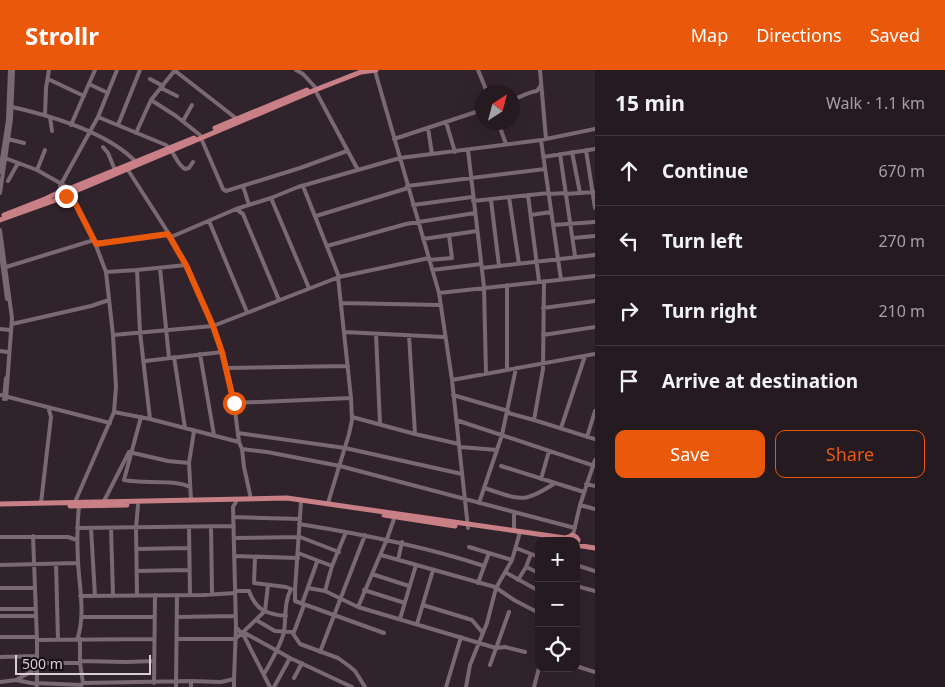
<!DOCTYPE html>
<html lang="en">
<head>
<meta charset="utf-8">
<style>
	body { margin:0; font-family:"Noto Sans",sans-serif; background:#2d2329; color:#f1f3f6 }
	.controls { position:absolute; right:15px; bottom:15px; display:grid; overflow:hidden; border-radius:10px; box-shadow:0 5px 20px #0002 }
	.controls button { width:45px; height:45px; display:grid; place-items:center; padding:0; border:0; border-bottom:1px solid #42383e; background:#251a20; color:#f1f3f6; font:25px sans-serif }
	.compass { position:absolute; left:475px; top:15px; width:45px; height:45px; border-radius:50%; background:#251a20; box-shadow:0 5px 20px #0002; rotate:36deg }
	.scale { position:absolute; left:15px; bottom:12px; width:136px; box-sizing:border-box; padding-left:5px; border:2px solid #d8cfd4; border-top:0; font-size:14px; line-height:18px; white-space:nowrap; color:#d8cfd4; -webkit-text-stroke:4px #150e12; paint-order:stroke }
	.stop { position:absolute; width:15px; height:15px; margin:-11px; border:4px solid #ea580c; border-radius:50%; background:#fff }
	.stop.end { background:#ea580c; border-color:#fff; box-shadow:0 1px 5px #0008 }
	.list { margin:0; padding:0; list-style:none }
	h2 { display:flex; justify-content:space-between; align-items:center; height:65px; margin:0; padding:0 20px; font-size:21px }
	h2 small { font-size:16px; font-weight:400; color:#a3a1a5 }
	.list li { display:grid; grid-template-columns:32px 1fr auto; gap:15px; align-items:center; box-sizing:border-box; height:70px; padding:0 20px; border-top:1px solid #42383e }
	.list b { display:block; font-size:19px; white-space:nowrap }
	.list em { font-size:16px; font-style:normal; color:#a3a1a5 }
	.actions { display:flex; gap:10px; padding:15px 20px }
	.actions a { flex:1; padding:11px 0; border:1px solid #ea580c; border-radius:10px; text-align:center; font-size:18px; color:#ea580c }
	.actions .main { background:#ea580c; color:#fff }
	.icon { flex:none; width:28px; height:28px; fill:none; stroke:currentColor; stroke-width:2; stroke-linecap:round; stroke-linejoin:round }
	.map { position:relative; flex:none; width:595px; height:617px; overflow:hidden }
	header { display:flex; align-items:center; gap:30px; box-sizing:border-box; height:70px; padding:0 25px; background:#ea580c; color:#fff }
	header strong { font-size:24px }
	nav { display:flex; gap:28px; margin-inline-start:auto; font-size:18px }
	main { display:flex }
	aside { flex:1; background:#251a20 }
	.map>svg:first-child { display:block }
</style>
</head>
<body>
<header>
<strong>Strollr</strong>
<nav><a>Map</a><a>Directions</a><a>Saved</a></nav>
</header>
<main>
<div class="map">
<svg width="595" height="617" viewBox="0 0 595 617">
	<rect width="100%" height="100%" fill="#31232b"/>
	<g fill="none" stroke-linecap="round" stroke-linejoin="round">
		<path stroke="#7a6872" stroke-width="4" d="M 174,0 L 237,49
			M 296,0 L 303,4 L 315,17
			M 478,0 L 487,22
			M 540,0 L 546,69
			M 375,1 L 439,223 L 452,310 L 468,458
			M 48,9 L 84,26
			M 150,9 L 163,16
			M 89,14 L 108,23
			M 161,18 L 177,26
			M 315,20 L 358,100
			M 151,30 L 176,46 L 200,65
			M 512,30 C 521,27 528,22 537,21 L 541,15
			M 12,37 C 52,46 107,62 136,92
			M 45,45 L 46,18 L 49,0
			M 50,47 L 52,61
			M 98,47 L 166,75 C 175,82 176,94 185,99 L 189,98 L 193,92
			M 183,51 L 192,35
			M 446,52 L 455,82
			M 498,52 L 506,74
			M 71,55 L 95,0
			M 118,55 L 140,0
			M 428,58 L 432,84
			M 136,63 L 151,30 L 175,0
			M 201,68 L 223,119 L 226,121 L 300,98 L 347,81
			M 8,69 L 24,73
			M 394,69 L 482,40
			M 541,70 L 561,210
			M 103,77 L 108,83 L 115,100
			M 468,80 L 484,217 L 486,304
			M 586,80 L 595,138
			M 572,82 L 580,123
			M 560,84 L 575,186
			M 543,87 L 595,79
			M 5,88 L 37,100 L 67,117
			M 37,100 L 45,80
			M 128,100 L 171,167 L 186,195 L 213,256 L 222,282 L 234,333 L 239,372 L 242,379 L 244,397 L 251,429
			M 0,102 L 8,50 L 10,0
			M 8,111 L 18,93
			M 60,116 L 98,47 L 117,0
			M 243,116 L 249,135
			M 303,116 L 339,207
			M 407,116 L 545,99
			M 0,123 L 11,49 L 13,0
			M 549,124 L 565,123
			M 565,124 L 595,122
			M 71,125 L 95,173 L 106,202 L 113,265 L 116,317 L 114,342 L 75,432
			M 528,125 L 539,211
			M 509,127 L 519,194
			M 271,128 L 309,218
			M 491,130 L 499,196
			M 473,131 L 549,123
			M 413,135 L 472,127
			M 236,139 L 243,144 L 279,230
			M 531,145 L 551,142
			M 316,146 L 408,118
			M 209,151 L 247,242
			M 553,155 L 595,152
			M 0,160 L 12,248 L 6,329
			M 171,167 L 236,139 L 271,128 L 298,117 L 400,88 L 541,70 L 595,59
			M 573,168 L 595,166
			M 423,169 L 477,161
			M 95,173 L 168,164
			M 327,176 L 406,154 L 475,143
			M 0,177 L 7,229
			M 429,190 L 452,188 L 449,165
			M 6,197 L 94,170
			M 160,198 L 169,288
			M 482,198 L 595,185
			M 137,200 L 140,262 L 150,349
			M 432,200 L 481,194
			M 106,202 L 137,200 L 186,195
			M 507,215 L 507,300
			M 439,223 L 595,206
			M 341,233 L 440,235
			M 543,238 L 595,231
			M 12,254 L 91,236 L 109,230
			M 0,259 L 10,260
			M 344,262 L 444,267
			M 376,264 L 380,354
			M 113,265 L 213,256 L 339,207 L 429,188
			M 409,265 L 415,364
			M 543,265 L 595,257
			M 0,281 L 8,282
			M 200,284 L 214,365
			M 174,287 L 185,358
			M 145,291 L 222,282
			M 226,298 L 348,296
			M 452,310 L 595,284
			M 0,325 L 110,353
			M 453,325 L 508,341
			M 4,329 L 6,308
			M 234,333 L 351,328
			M 114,342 L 150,349 L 239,372
			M 508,343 L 534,350 L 595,369
			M 141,347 L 124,410 C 143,414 175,409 190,417
			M 352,347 L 415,364 L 459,374
			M 456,350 L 595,396
			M 534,350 L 543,299 L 544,211
			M 561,358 L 585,286
			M 238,363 L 345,378 L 462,404
			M 587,367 L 595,341
			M 460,377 L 497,380
			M 242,379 L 267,382 L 340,396 L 575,458
			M 501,396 L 584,422
			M 541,409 L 549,381
			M 586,414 L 595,416
			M 484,418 C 520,429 522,435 555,413
			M 191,430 L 189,393 L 194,361
			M 104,431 L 129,382 L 168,391 L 189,393
			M 236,432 L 233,437 L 236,557 L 244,566 L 270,617
			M 301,432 L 295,520 L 295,531 L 384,563
			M 41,433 L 51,347 L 49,340
			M 328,433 L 349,364 L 352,350 L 351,328 L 338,207
			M 479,433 L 502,365 L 516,298
			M 580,435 L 595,439
			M 514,442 L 514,461
			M 233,447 L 300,449
			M 299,454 C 362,464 424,476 484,496
			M 189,457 L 190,525
			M 211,457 L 212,524
			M 77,458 L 234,456
			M 91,458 L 95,526
			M 111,458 L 113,525
			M 573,465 L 580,435 L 595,390
			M 33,466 L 37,570 L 37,617
			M 0,467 L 68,467 L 77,470
			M 234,468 L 300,467 L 339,482
			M 469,477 L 512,490
			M 516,478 L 539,487
			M 136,479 L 189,478
			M 298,483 L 332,496
			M 381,485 L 495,517 L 514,530 L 539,543
			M 234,486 L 298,488
			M 255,487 L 254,513 L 286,517 L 291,519
			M 398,490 L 402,472
			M 56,494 L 58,570
			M 0,495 L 78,493
			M 576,495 L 595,501
			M 526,497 L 539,503
			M 137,501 L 189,500
			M 505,502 L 539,521
			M 372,504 L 409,516
			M 518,510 L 526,497 L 531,484
			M 478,513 L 489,483
			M 576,516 L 595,521
			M 0,518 L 35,518
			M 308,518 L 325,521 L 358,537 L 496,578 L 505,577 L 525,582
			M 364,520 L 405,533
			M 235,521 L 249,521 C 256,540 266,544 286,546
			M 325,521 L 332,496 L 346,462
			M 137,525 L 136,458 L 138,435
			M 80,526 L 203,525 L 235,523
			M 302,534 L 317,492
			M 423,535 L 472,550 L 482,562
			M 358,537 L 387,469 L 395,446
			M 0,539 L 36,539
			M 265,541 L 268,515
			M 0,546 L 36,546
			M 81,547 L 154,547
			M 177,547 L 235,546
			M 400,549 L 416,495
			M 256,550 L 275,561 L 294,562 L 304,535
			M 417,554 L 433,500
			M 243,562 L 290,588 L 352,617
			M 292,562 L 300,574 L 338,588 L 349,596 L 355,601 L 365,617
			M 0,567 L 37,567
			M 177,569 L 235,569 L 241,564 L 264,542
			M 37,570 L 154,569
			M 77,570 C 86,545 79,516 78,491 C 77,472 77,454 79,436
			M 320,582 L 365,465
			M 0,587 L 37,586
			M 80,591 L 126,592 L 154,591
			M 36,593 L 80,593
			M 490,595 L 509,542
			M 576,596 L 595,602
			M 264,604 C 272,590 280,577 284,562 C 286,548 284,532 291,519
			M 294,608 L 302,593
			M 234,609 L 234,617
			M 16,610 L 36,614
			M 0,612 L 16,610 L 36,599
			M 36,613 L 81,615
			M 83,613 L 191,611
			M 154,613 L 155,525
			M 80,617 L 83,613 L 80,593 L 80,569
			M 176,617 L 177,525
			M 191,617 L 191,611 L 221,612 L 234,609 L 236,557
			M 274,617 L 290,588
			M 446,617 L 461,567
			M 466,617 L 470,595 L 487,553 L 496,518 L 512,490 L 520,462
			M 534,617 L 539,598"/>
		<path stroke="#c97f86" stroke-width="5" d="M 215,58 L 307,20
			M 71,118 L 194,68
			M 73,122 L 315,20 L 361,2 L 376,0
			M 4,145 L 45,129 L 64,120
			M 0,150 L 67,126
			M 0,434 L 287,428 L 565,468 L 568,467
			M 70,436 L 127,435
			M 384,445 L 455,456
			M 567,469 L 572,465 L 576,467 L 578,470 L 576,475
			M 576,475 L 595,478"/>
	</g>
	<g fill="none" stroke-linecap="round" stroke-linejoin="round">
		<path stroke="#ea580c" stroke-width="6" d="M 66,126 L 69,126 L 74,131 L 96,174 L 168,164 L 186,195 L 213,256 L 222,282 L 234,333"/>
	</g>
</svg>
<div class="controls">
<button>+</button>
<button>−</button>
<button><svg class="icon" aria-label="locate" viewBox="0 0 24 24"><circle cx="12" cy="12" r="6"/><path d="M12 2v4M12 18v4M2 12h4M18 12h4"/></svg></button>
</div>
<svg class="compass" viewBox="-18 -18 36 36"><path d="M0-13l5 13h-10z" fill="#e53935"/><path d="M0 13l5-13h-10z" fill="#a3a1a5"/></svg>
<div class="scale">500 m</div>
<div class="stop" style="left:234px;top:333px"></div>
<div class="stop end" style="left:66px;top:126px"></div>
</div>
<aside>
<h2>15 min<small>Walk · 1.1 km</small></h2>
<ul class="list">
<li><svg class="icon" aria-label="ahead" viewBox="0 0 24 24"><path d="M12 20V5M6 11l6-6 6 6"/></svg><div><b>Continue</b></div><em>670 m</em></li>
<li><svg class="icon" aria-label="left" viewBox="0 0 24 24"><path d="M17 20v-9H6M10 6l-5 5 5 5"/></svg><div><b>Turn left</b></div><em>270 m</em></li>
<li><svg class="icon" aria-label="right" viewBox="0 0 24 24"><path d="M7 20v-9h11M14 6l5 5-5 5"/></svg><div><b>Turn right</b></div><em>210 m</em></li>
<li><svg class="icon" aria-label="arrive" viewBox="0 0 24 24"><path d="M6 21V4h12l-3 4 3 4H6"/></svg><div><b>Arrive at destination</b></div></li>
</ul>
<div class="actions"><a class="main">Save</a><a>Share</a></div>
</aside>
</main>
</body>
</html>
